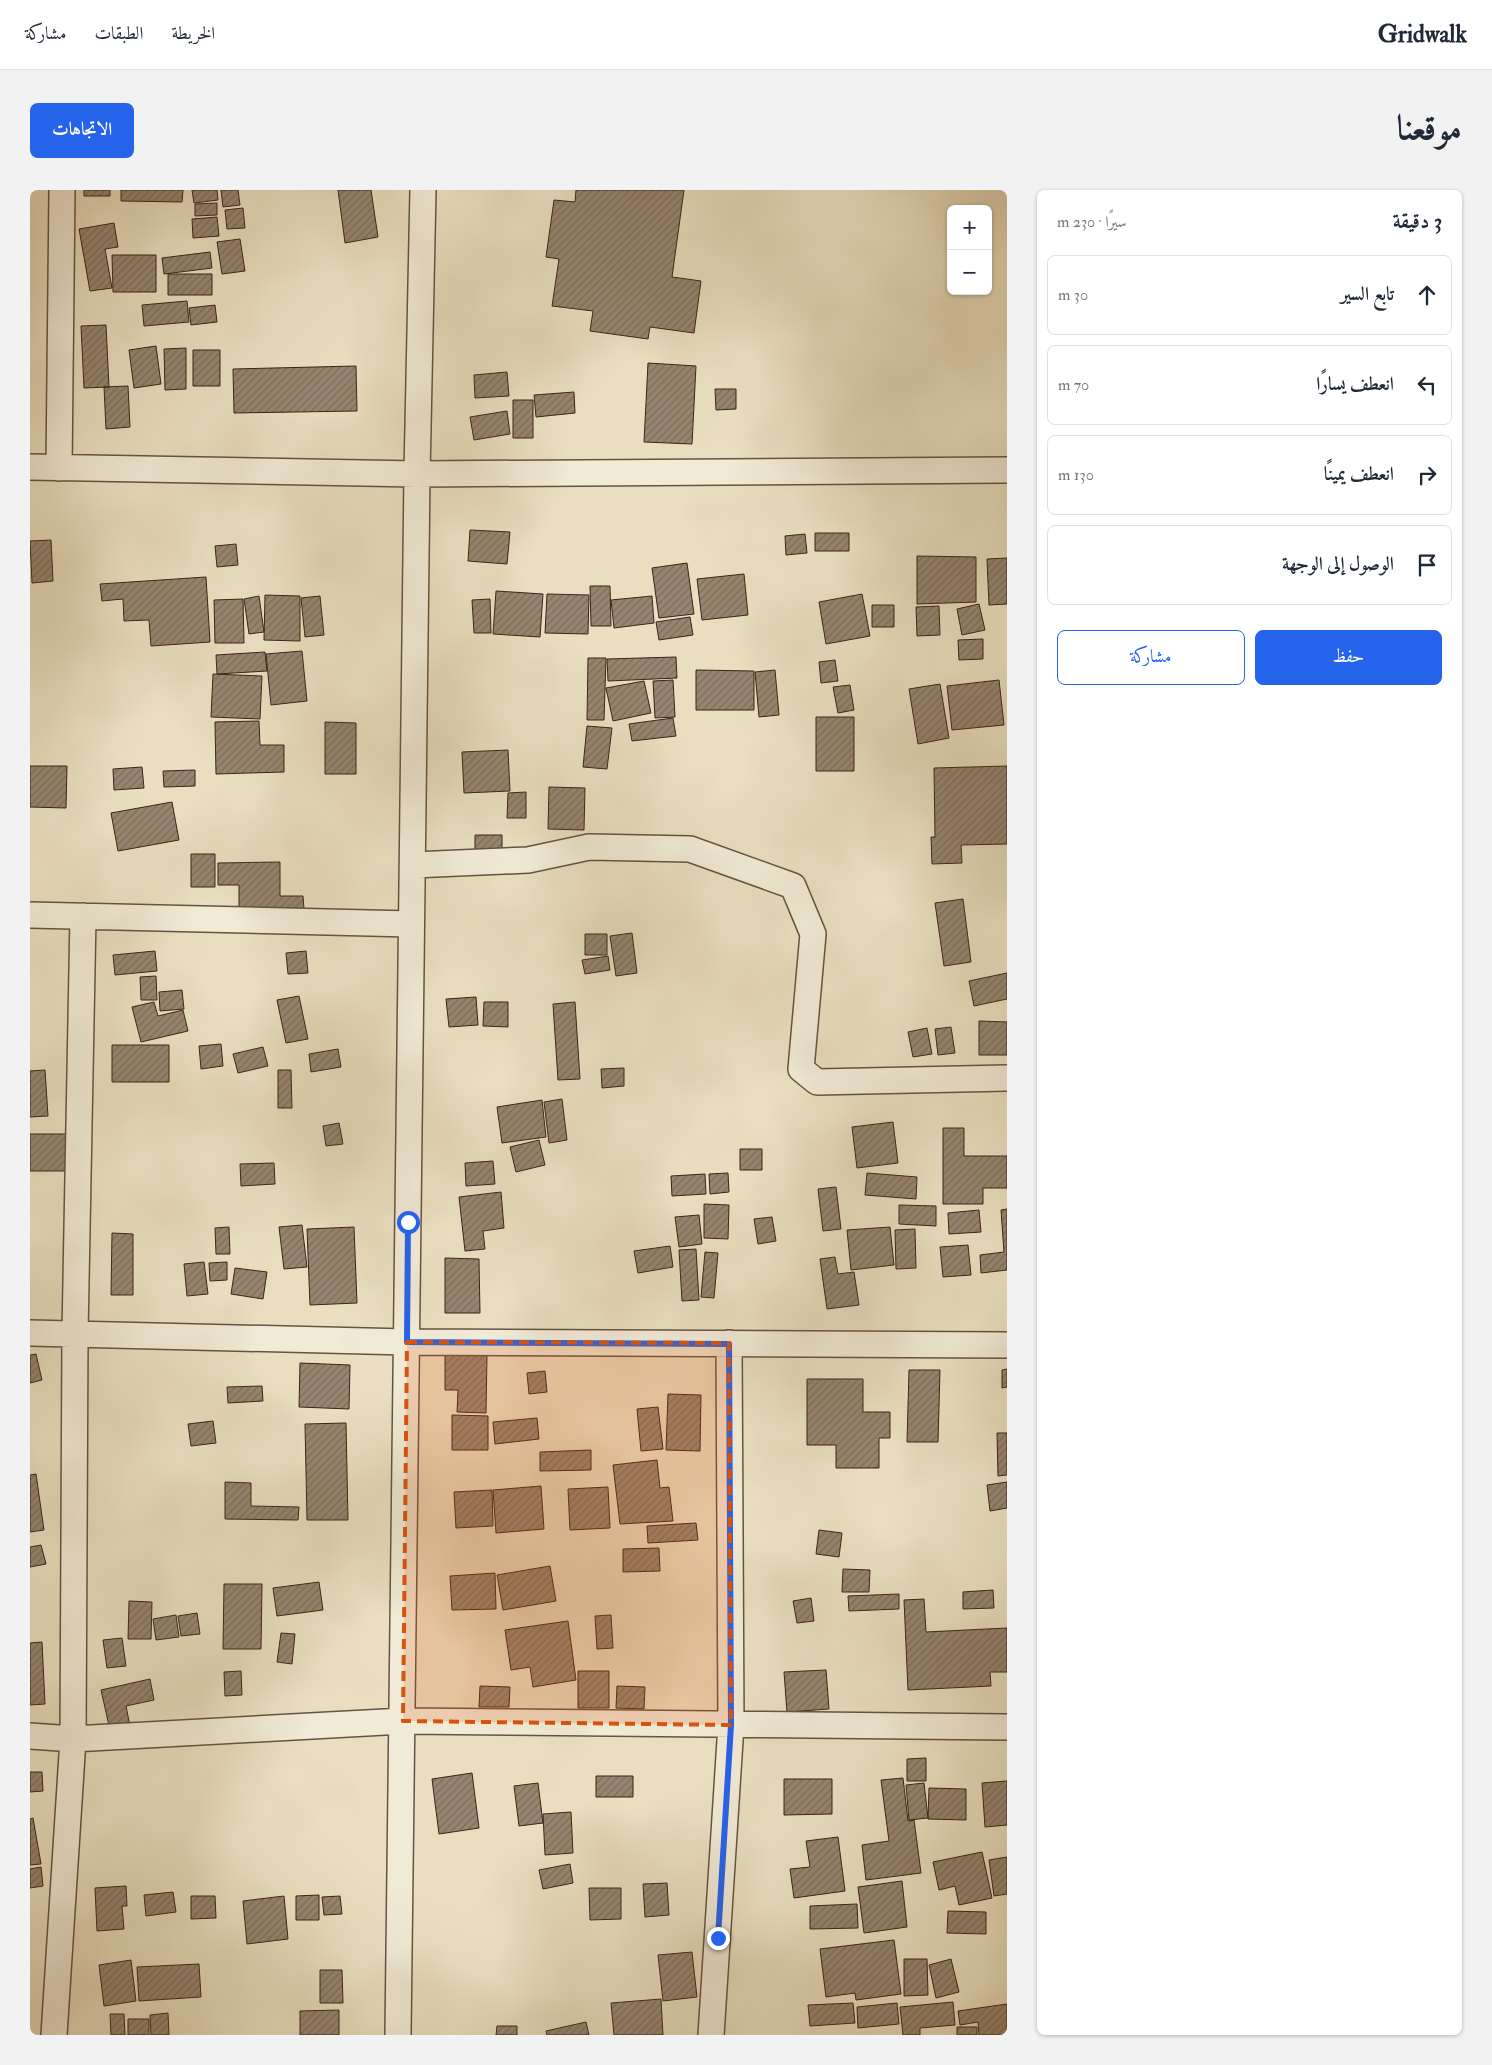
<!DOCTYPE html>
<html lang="ar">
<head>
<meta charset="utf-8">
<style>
	body { margin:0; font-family:"IM FELL Double Pica",Amiri,serif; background:#f2f2f3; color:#1f2937; direction:rtl }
	.controls { position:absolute; right:15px; top:15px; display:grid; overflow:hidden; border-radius:8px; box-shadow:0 1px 4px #0004 }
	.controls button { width:45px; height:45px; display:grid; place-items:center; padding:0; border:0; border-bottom:1px solid #e0e1e3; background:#fff; color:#1f2937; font:25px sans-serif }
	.stop { position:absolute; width:15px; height:15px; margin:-11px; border:4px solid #2563eb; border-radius:50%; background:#fff }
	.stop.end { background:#2563eb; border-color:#fff; box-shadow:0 1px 5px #0008 }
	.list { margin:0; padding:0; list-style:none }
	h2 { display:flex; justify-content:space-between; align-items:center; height:65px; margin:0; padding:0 20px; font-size:21px }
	h2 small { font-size:16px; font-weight:400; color:#747a83 }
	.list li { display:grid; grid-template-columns:32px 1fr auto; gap:15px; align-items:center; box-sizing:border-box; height:80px; margin:0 10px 10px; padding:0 10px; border:1px solid #e0e1e3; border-radius:8px }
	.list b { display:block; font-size:19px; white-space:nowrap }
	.list em { font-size:16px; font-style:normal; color:#747a83 }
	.actions { display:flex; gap:10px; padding:15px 20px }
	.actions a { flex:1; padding:11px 0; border:1px solid #2563eb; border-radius:8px; text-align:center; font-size:18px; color:#2563eb }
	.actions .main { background:#2563eb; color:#fff }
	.icon { flex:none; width:28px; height:28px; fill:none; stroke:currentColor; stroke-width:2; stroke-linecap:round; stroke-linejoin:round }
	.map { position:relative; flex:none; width:977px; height:1845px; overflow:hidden; direction:ltr; border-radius:8px }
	header { display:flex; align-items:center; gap:30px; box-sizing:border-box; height:70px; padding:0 25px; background:#fff; border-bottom:1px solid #e0e1e3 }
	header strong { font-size:24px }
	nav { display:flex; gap:28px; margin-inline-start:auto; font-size:18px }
	.intro { display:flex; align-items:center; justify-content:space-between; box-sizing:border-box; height:120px; padding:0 30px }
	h1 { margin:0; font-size:35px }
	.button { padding:12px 22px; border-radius:8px; background:#2563eb; color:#fff; font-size:18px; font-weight:700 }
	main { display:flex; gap:30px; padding:0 30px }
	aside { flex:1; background:#fff; border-radius:8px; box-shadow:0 1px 4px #0004 }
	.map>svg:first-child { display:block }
</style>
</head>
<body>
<header>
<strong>Gridwalk</strong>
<nav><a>الخريطة</a><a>الطبقات</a><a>مشاركة</a></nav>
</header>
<div class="intro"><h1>موقعنا</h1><a class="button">الاتجاهات</a></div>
<main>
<aside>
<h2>3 دقيقة<small>سيرًا · 230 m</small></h2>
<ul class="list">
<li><svg class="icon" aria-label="ahead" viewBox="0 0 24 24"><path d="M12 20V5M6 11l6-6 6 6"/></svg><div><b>تابع السير</b></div><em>30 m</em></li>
<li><svg class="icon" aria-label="left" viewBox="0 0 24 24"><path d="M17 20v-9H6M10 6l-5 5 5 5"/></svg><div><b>انعطف يسارًا</b></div><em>70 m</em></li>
<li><svg class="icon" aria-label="right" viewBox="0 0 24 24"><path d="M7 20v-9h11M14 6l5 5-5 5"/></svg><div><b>انعطف يمينًا</b></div><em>130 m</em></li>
<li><svg class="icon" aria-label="arrive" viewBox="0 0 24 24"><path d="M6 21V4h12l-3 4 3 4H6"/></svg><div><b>الوصول إلى الوجهة</b></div></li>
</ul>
<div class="actions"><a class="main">حفظ</a><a>مشاركة</a></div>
</aside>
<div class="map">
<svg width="977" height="1845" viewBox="0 0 977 1845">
	<defs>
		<pattern id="building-hatch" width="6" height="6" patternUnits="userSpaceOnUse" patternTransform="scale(1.25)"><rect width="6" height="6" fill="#968570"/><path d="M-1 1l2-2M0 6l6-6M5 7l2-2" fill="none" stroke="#7c6c5b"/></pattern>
	</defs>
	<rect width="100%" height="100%" fill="#e9dfc0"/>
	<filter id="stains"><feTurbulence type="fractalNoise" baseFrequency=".004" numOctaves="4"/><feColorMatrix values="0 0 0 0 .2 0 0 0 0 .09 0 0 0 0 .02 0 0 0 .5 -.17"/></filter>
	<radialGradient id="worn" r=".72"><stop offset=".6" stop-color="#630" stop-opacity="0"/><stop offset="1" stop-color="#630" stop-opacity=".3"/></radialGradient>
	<path fill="url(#building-hatch)" stroke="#3d2319" d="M 54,0 L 80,0 L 80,6 L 54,6 Z
		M 91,0 L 153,0 L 152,12 L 91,11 Z
		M 162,0 L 187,0 L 188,10 L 164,13 Z
		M 191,0 L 208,0 L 210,15 L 193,17 Z
		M 308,0 L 341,0 L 348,47 L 315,53 Z
		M 546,0 L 654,0 L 642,87 L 671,91 L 664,143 L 620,137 L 618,149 L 560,141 L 563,121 L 522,116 L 529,69 L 516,67 L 524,10 L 545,12 Z
		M 187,13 L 187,25 L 165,26 L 165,14 Z
		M 213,18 L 215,38 L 197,39 L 195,20 Z
		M 187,27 L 189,46 L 163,48 L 162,29 Z
		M 84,33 L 88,57 L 75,59 L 82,98 L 60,101 L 49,39 Z
		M 210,49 L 215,81 L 192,84 L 187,52 Z
		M 180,62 L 182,78 L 134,84 L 132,68 Z
		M 82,65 L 126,65 L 126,102 L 83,102 Z
		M 138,84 L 182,84 L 182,105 L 138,105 Z
		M 157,111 L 159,132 L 114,136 L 112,115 Z
		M 185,115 L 187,132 L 161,135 L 159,118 Z
		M 76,135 L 79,197 L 54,198 L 51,136 Z
		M 126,156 L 131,194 L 104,198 L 99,160 Z
		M 156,158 L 156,199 L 135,200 L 134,159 Z
		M 163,160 L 190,160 L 190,196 L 163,196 Z
		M 618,173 L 666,176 L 662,254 L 614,252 Z
		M 326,176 L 327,221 L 204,223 L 203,179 Z
		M 477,182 L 479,206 L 445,208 L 444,185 Z
		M 98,196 L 100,237 L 76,239 L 74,197 Z
		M 685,199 L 706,199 L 706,219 L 686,220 Z
		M 544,202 L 545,223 L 506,227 L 504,205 Z
		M 483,210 L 503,210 L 503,248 L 483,248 Z
		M 477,221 L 480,244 L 444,250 L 440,227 Z
		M 440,340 L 480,342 L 477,374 L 438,371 Z
		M 785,343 L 819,343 L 819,361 L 785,361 Z
		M 775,344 L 777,363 L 756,365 L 755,346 Z
		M 21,350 L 23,391 L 2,393 L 0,351 Z
		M 206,354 L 208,375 L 187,377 L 185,356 Z
		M 887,366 L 946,367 L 946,412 L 887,414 Z
		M 977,368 L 977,414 L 959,415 L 957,369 Z
		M 657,373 L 664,424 L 629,428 L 622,378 Z
		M 714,384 L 718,425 L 672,430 L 667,389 Z
		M 176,387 L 180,452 L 121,456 L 119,430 L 94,431 L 93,409 L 72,411 L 70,394 Z
		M 560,396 L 580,396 L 581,436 L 561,436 Z
		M 466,401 L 513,404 L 510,447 L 463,444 Z
		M 517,404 L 559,405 L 558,444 L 515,443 Z
		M 832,404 L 840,446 L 796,454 L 789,412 Z
		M 235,405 L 270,406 L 270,451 L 234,450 Z
		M 229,406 L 234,442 L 219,444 L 214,409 Z
		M 290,406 L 294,445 L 275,447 L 271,408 Z
		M 622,406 L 624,433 L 584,438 L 581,410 Z
		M 213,409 L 214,453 L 185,453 L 184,410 Z
		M 460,409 L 461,443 L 444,443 L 442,410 Z
		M 949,414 L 955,440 L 932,445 L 927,419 Z
		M 842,415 L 864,415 L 864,437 L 842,437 Z
		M 909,416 L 910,445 L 887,446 L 886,417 Z
		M 660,427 L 663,445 L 629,450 L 626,432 Z
		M 953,449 L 953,469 L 929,470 L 928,450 Z
		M 272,461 L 277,511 L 241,515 L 236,464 Z
		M 235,462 L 237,481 L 187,484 L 186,465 Z
		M 646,467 L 647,488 L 578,491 L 577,469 Z
		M 558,468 L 576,468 L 574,530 L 557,530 Z
		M 805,470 L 808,491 L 791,493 L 789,472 Z
		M 666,480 L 724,481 L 724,520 L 666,520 Z
		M 745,480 L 749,525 L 729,527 L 725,482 Z
		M 183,484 L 232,486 L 230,529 L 181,527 Z
		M 643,490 L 645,527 L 625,528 L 623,491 Z
		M 969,490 L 974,535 L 922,540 L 917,496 Z
		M 614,491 L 621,523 L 583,531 L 576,498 Z
		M 910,494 L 919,548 L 888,554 L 879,499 Z
		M 820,495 L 824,520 L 808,523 L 803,497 Z
		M 786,527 L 824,527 L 824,581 L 786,581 Z
		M 643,528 L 646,546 L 602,551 L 599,534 Z
		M 229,531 L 230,555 L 254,555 L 254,582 L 186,584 L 185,532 Z
		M 295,532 L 326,533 L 326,584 L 295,584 Z
		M 557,536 L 582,538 L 577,579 L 553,577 Z
		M 478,560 L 480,601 L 434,603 L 432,562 Z
		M 0,576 L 37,576 L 36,618 L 0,617 Z
		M 977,576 L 977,654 L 931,655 L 932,673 L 902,674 L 901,647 L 905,647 L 904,578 Z
		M 112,577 L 114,598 L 84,600 L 83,579 Z
		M 165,580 L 165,596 L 134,597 L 133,581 Z
		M 519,597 L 555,598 L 554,640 L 518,639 Z
		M 496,602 L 496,628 L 477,628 L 478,603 Z
		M 142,612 L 149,650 L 88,661 L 81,623 Z
		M 445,645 L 472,645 L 472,663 L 445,663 Z
		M 161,664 L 185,664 L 185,697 L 161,697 Z
		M 250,672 L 250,706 L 273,706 L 274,719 L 209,719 L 209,695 L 188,695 L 188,673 Z
		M 933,709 L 941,772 L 914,776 L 905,713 Z
		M 602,743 L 607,783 L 586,786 L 580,746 Z
		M 555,744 L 577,744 L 577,765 L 555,765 Z
		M 125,761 L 127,781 L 85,785 L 83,765 Z
		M 276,761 L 278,783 L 258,784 L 256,763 Z
		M 578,766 L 580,780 L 555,784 L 552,770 Z
		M 977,783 L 977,809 L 944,816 L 939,791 Z
		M 126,786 L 127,810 L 111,810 L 110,787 Z
		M 152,800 L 154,819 L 130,821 L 129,802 Z
		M 269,806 L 278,849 L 256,853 L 247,810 Z
		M 446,807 L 448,835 L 419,837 L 416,809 Z
		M 124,812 L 128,826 L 153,820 L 158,841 L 111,852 L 102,817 Z
		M 454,812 L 478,812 L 478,837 L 453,836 Z
		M 545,812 L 550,889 L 528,890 L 523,814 Z
		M 949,831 L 977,832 L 977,865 L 949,865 Z
		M 921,837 L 925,863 L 908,865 L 905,839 Z
		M 897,838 L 902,864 L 883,867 L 878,842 Z
		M 191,854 L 193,876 L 171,879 L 169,856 Z
		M 82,855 L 139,855 L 139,892 L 82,892 Z
		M 233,857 L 238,876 L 208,883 L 203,864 Z
		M 308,859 L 311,877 L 281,882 L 279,864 Z
		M 594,878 L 594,896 L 572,898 L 571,879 Z
		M 15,880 L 18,926 L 0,927 L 0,881 Z
		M 248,880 L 261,880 L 262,918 L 248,918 Z
		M 532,909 L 537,950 L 519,953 L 514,912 Z
		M 512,910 L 516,947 L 472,953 L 467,917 Z
		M 863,932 L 868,973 L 827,978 L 822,937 Z
		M 309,933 L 313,954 L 296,956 L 293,936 Z
		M 913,938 L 934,938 L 934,966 L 977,966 L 977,998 L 953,998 L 953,1014 L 913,1014 Z
		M 0,944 L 36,944 L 36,981 L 0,981 Z
		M 509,950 L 515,975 L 486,982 L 480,957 Z
		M 710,959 L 732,959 L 732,980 L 710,980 Z
		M 463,971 L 465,994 L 436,996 L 435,973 Z
		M 244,973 L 245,994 L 211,996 L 210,974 Z
		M 698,983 L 699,1002 L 680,1004 L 679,984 Z
		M 837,983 L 887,987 L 886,1009 L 835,1005 Z
		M 675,984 L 676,1004 L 642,1006 L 641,986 Z
		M 806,997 L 811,1039 L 793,1041 L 788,999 Z
		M 471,1002 L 474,1038 L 453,1041 L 455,1059 L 435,1061 L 429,1007 Z
		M 674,1014 L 699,1015 L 698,1049 L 674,1048 Z
		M 869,1015 L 906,1016 L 906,1036 L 869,1034 Z
		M 977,1019 L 977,1080 L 951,1083 L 950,1065 L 974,1062 L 971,1020 Z
		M 949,1020 L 951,1042 L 919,1044 L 918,1023 Z
		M 669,1025 L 672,1054 L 649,1057 L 645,1027 Z
		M 742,1027 L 746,1051 L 728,1054 L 724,1029 Z
		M 272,1035 L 277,1077 L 254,1079 L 249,1037 Z
		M 199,1037 L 200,1064 L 186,1064 L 185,1038 Z
		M 324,1037 L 327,1113 L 280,1115 L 277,1039 Z
		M 860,1037 L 864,1075 L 821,1080 L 817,1040 Z
		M 885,1039 L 886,1078 L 866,1079 L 865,1040 Z
		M 82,1043 L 103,1044 L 103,1105 L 81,1105 Z
		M 938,1055 L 941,1085 L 913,1087 L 910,1057 Z
		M 640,1056 L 643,1077 L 608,1083 L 604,1061 Z
		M 666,1059 L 669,1110 L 652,1111 L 649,1060 Z
		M 675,1062 L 688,1063 L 684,1108 L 671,1107 Z
		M 805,1067 L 808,1084 L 824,1082 L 829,1115 L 797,1119 L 790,1069 Z
		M 415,1068 L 449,1069 L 450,1123 L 415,1123 Z
		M 174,1072 L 178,1104 L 157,1106 L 154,1074 Z
		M 197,1072 L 197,1090 L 180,1091 L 179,1073 Z
		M 205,1078 L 237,1082 L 233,1109 L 201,1104 Z
		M 415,1163 L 457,1164 L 456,1223 L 427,1222 L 428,1200 L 415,1200 Z
		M 6,1164 L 12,1190 L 0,1193 L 0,1165 Z
		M 270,1173 L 320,1175 L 319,1219 L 269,1217 Z
		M 977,1179 L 977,1197 L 972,1198 L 972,1180 Z
		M 879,1180 L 910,1180 L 908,1252 L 877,1252 Z
		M 515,1181 L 517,1202 L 499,1204 L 497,1183 Z
		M 777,1189 L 833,1189 L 833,1222 L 860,1222 L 860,1248 L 849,1248 L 849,1278 L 806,1278 L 806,1255 L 777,1255 Z
		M 232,1196 L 233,1211 L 198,1213 L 197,1197 Z
		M 638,1204 L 671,1205 L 670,1261 L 636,1260 Z
		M 628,1217 L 633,1259 L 611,1261 L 607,1219 Z
		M 422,1225 L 458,1226 L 458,1260 L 422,1260 Z
		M 507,1228 L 509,1249 L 465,1254 L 463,1232 Z
		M 183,1231 L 186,1253 L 161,1256 L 158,1234 Z
		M 316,1233 L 318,1330 L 277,1330 L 275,1234 Z
		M 967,1243 L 977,1243 L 977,1285 L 968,1286 Z
		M 561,1260 L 561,1280 L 510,1281 L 510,1262 Z
		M 627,1270 L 630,1298 L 639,1297 L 643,1331 L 590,1334 L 583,1275 Z
		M 6,1284 L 14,1340 L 0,1342 L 0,1285 Z
		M 195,1292 L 221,1293 L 221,1316 L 269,1317 L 268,1330 L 195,1329 Z
		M 977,1292 L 977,1318 L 960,1321 L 957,1295 Z
		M 511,1296 L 514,1339 L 466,1343 L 463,1300 Z
		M 578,1297 L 580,1338 L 540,1340 L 538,1299 Z
		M 462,1300 L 463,1336 L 426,1338 L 424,1302 Z
		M 666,1333 L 668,1350 L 618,1353 L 617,1336 Z
		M 789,1340 L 812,1343 L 809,1367 L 786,1364 Z
		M 11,1355 L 16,1374 L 0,1377 L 0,1357 Z
		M 629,1358 L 630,1381 L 593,1382 L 593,1359 Z
		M 520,1376 L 526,1411 L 473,1420 L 467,1385 Z
		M 813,1379 L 840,1380 L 839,1402 L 812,1402 Z
		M 465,1383 L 466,1419 L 422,1420 L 420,1386 Z
		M 289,1392 L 293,1420 L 247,1426 L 243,1398 Z
		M 194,1394 L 232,1394 L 231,1459 L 193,1459 Z
		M 963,1400 L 964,1418 L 933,1419 L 933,1402 Z
		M 869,1404 L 869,1419 L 819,1421 L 818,1406 Z
		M 781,1408 L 784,1431 L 767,1433 L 763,1411 Z
		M 894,1409 L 896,1442 L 977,1438 L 977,1482 L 960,1482 L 961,1496 L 878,1500 L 874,1410 Z
		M 99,1411 L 122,1412 L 121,1449 L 98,1449 Z
		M 167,1423 L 170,1444 L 151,1446 L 148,1426 Z
		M 146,1425 L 149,1447 L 126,1450 L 123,1429 Z
		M 581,1425 L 583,1458 L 567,1459 L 565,1426 Z
		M 538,1431 L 546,1490 L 503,1497 L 500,1477 L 481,1480 L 475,1440 Z
		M 251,1443 L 265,1444 L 262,1474 L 247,1472 Z
		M 92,1448 L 96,1476 L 77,1478 L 73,1450 Z
		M 12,1452 L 15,1514 L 0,1515 L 0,1453 Z
		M 796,1480 L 799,1519 L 757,1522 L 754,1482 Z
		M 211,1481 L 212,1505 L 195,1506 L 194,1482 Z
		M 548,1481 L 579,1481 L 579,1518 L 548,1518 Z
		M 120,1489 L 124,1510 L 96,1516 L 100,1536 L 80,1540 L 71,1500 Z
		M 450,1496 L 480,1497 L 479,1517 L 449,1517 Z
		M 587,1496 L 615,1497 L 614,1519 L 586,1518 Z
		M 896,1568 L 896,1591 L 877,1591 L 877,1569 Z
		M 0,1582 L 12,1582 L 13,1601 L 0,1602 Z
		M 442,1583 L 449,1638 L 409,1644 L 402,1589 Z
		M 566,1586 L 603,1586 L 603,1607 L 566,1607 Z
		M 873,1588 L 878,1631 L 884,1630 L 891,1683 L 836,1690 L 832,1655 L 859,1651 L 851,1590 Z
		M 754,1589 L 802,1589 L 802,1624 L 754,1625 Z
		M 977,1591 L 977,1635 L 955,1637 L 952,1593 Z
		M 508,1593 L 513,1633 L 489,1636 L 484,1596 Z
		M 894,1593 L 898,1628 L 879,1630 L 876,1595 Z
		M 899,1598 L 936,1599 L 936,1630 L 898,1629 Z
		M 541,1622 L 543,1663 L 515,1665 L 513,1624 Z
		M 3,1628 L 11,1674 L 0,1675 L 0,1629 Z
		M 808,1647 L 815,1701 L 764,1708 L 760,1679 L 780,1677 L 776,1651 Z
		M 952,1662 L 962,1708 L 929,1715 L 925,1696 L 909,1700 L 903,1672 Z
		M 977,1667 L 977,1704 L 964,1706 L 959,1670 Z
		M 540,1674 L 543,1693 L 513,1699 L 509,1680 Z
		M 11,1677 L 13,1696 L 0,1698 L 0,1679 Z
		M 872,1691 L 877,1737 L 834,1743 L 828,1697 Z
		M 637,1693 L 639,1725 L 615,1727 L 613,1694 Z
		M 96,1696 L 97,1716 L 92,1716 L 94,1739 L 67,1741 L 65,1698 Z
		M 559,1698 L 591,1698 L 591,1729 L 560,1730 Z
		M 143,1702 L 146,1722 L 116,1726 L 114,1705 Z
		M 289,1705 L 289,1730 L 266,1730 L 266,1706 Z
		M 161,1706 L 185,1706 L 186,1728 L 161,1729 Z
		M 254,1706 L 258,1749 L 217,1754 L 213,1711 Z
		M 310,1706 L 312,1724 L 294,1725 L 292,1707 Z
		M 827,1714 L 828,1738 L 780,1739 L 780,1716 Z
		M 918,1721 L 956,1722 L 956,1744 L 917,1743 Z
		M 864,1750 L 871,1804 L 826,1810 L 825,1803 L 796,1807 L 790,1759 Z
		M 662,1762 L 667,1807 L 633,1811 L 628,1765 Z
		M 874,1769 L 897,1769 L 898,1805 L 874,1806 Z
		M 921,1769 L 929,1802 L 906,1808 L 899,1775 Z
		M 101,1770 L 106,1811 L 74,1816 L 69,1775 Z
		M 169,1774 L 171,1807 L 109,1811 L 107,1777 Z
		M 290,1780 L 312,1780 L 313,1813 L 290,1813 Z
		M 631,1809 L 633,1845 L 584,1845 L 581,1813 Z
		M 923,1812 L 925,1835 L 890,1838 L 890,1845 L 873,1845 L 870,1817 Z
		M 823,1813 L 825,1833 L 780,1836 L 778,1815 Z
		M 867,1813 L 869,1834 L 828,1838 L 827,1817 Z
		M 977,1814 L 977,1845 L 949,1845 L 948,1832 L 930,1835 L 928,1821 Z
		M 309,1820 L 309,1845 L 270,1845 L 270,1821 Z
		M 138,1823 L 139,1845 L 121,1845 L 120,1825 Z
		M 80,1824 L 94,1824 L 95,1845 L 81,1845 Z
		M 98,1829 L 119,1829 L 119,1845 L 98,1845 Z
		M 556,1832 L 559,1845 L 517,1845 L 516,1841 Z
		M 467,1836 L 487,1836 L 487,1845 L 466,1845 Z
		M 927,1837 L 947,1837 L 947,1845 L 927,1845 Z"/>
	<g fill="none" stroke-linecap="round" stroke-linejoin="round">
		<g stroke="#685243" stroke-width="28">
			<path id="minor" d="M 0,277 L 387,284 L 977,280
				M 29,278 L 32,0
				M 383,675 L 498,670 L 559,657 L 660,659 L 763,696 L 783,744 L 771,879 L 787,892 L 977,888
				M 0,725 L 381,734
				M 0,1143 L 377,1152 L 977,1155
				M 0,1546 L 43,1549 L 373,1531 L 977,1537
				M 24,1845 L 43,1549 L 45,1143 L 53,726
				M 368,1845 L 387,284 L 393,0
				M 681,1845 L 701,1535 L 699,1153"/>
		</g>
		<use href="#minor" stroke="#f1ead6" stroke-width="25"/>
	</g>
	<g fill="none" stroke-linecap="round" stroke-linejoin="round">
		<path stroke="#2563eb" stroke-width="6" d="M 378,1032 L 377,1152 L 699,1154 L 701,1535 L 688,1748"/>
	</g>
	<path fill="#d7540d" fill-opacity="0.2" stroke="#d7540d" stroke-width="4" stroke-dasharray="10 6" stroke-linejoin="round" d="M 377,1152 L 699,1153 L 701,1535 L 373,1531 Z"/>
	<rect width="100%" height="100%" filter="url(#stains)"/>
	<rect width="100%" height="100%" fill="url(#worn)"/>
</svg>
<div class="controls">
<button>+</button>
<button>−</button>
</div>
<div class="stop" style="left:378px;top:1032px"></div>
<div class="stop end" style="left:688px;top:1748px"></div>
</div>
</main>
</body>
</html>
